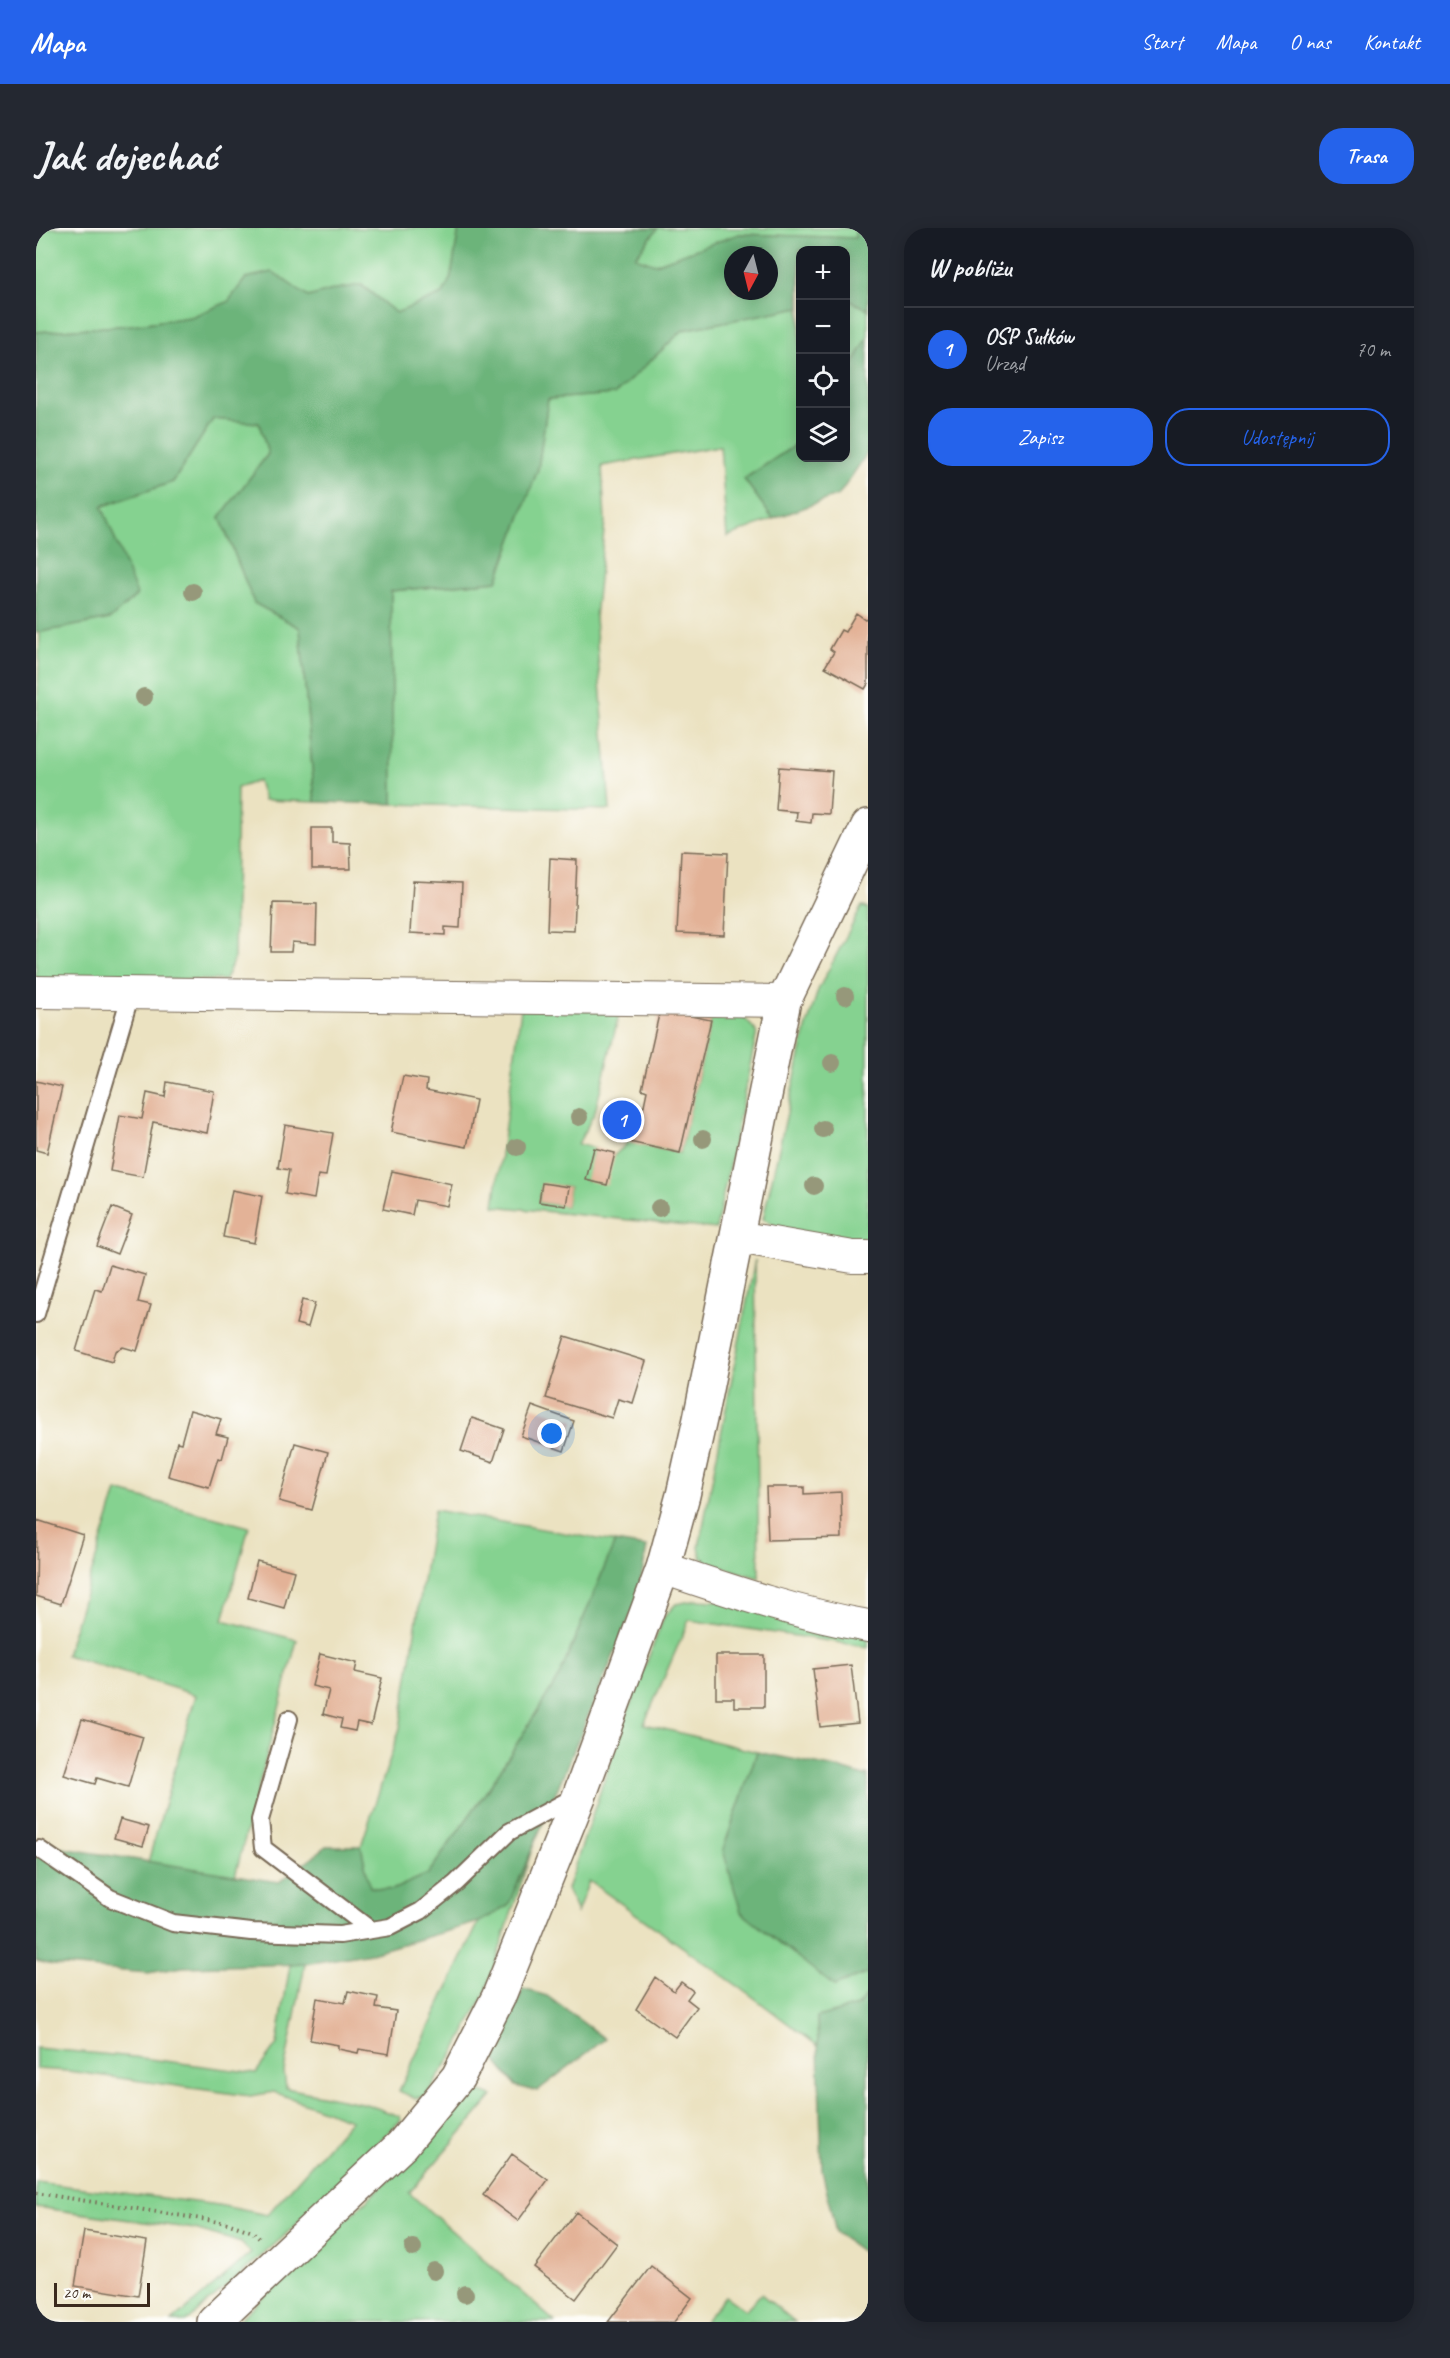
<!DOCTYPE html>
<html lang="pl">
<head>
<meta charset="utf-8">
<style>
	body { margin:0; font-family:Caveat,sans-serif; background:#242831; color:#f1f3f6 }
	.controls { position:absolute; right:18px; top:18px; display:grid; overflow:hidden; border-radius:12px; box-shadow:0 3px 15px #0003 }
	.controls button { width:54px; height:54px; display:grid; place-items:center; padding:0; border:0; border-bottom:2px solid #363941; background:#171b24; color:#f1f3f6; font:30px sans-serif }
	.compass { position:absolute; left:688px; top:18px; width:54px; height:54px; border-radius:50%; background:#171b24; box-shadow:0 3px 15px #0003; rotate:187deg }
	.scale { position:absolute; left:18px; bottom:15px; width:96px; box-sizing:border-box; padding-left:6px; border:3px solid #3b2a1e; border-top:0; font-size:16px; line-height:21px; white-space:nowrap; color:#3b2a1e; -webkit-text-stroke:4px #fdfcf7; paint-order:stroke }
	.you { position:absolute; left:516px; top:1206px; width:21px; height:21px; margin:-15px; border:4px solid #fff; border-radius:50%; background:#1a73e8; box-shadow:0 0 0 9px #1a73e833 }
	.badge { display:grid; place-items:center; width:39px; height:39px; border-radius:50%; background:#2563eb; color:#fff; font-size:20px; font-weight:700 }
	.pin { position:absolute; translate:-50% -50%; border:3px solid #fff; box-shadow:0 2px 6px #0006 }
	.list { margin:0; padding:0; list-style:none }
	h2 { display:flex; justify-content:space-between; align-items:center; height:78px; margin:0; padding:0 24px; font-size:26px }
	h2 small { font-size:20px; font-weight:400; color:#9ea1a6 }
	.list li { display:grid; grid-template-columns:39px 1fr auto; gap:18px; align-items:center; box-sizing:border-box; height:84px; padding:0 24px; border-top:2px solid #363941 }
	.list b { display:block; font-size:22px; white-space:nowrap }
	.list p { margin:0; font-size:20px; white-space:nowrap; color:#9ea1a6 }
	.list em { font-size:20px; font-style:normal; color:#9ea1a6 }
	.actions { display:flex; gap:12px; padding:18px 24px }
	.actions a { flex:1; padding:14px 0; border:2px solid #2563eb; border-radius:24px; text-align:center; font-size:21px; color:#2563eb }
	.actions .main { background:#2563eb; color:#fff }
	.icon { flex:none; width:33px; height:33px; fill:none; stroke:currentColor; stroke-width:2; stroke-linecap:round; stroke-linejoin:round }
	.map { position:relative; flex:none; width:832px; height:2094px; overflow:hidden; border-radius:24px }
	header { display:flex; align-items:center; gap:36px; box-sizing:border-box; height:84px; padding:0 30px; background:#2563eb; color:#fff }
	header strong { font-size:28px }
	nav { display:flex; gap:33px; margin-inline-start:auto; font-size:21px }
	.intro { display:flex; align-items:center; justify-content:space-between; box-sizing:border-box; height:144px; padding:0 36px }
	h1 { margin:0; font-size:42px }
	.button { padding:15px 27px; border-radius:24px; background:#2563eb; color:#fff; font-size:21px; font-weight:700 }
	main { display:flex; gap:36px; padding:0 36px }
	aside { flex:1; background:#171b24; border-radius:24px; box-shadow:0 3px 15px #0003 }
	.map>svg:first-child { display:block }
</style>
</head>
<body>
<header>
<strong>Mapa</strong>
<nav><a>Start</a><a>Mapa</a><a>O nas</a><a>Kontakt</a></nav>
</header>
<div class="intro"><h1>Jak dojechać</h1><a class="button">Trasa</a></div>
<main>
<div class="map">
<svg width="832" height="2094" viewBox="0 0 832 2094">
	<rect width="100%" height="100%" fill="#fdfcf7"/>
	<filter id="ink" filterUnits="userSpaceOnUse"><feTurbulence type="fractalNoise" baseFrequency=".0167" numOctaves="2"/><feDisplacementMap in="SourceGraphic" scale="12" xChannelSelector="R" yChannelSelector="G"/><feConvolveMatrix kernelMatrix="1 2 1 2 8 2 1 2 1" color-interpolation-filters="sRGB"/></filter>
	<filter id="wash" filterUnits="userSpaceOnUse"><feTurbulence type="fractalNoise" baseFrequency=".008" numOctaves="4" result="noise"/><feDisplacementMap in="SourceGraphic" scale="24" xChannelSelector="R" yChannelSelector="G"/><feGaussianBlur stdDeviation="1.35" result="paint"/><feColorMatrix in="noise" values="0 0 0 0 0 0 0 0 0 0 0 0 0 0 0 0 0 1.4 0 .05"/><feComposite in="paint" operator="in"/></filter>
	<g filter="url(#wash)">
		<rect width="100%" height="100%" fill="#ebe2c1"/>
		<path fill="#85d290" stroke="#607e57" stroke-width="1.5" fill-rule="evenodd" d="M 0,0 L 423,0 L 415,49 L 407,66 L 360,85 L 326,57 L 301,61 L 272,69 L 237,44 L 210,50 L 192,74 L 155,89 L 96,97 L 0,104 Z
			M 622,0 L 819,0 L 820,10 L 703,6 L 619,36 L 599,29 Z
			M 810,71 L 832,81 L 832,109 L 810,149 Z
			M 764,79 L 764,214 L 708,251 L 737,291 L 691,309 L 684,218 L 566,238 L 569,293 L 559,390 L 574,582 L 357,576 L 355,363 L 461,353 L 502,241 L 512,171 L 579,166 L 647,102 Z
			M 177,191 L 223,195 L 232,226 L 184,289 L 218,375 L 264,400 L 279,574 L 228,572 L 222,553 L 201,560 L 198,731 L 189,752 L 0,751 L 0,521 L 4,404 L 74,391 L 65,279 L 137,254 Z
			M 826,678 L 832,681 L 832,1019 L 760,1010 L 727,991 L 770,801 L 782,762 Z
			M 485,781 L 584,782 L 559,884 L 542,916 L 558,920 L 551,952 L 593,914 L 644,925 L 675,792 L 624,782 L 702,783 L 721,804 L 680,1001 L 458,978 ZM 506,956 L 533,959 L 530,978 L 503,974 Z
			M 719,1032 L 723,1350 L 675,1336 L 665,1329 L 663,1319 Z
			M 81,1263 L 213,1299 L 187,1392 L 261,1412 L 199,1648 L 112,1634 L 160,1467 L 30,1427 Z
			M 398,1282 L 579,1314 L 524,1447 L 455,1557 L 392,1646 L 356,1662 L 333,1659 L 325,1618 L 364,1500 Z
			M 661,1372 L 697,1374 L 832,1406 L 832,1419 L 653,1392 L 608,1496 L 721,1524 L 687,1622 L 798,1758 L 832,1745 L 832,1766 L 821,1778 L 781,1789 L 782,1818 L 713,1766 L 553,1653 L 541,1685 L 531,1661 L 589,1491 L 628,1389 L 640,1376 Z
			M 495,1624 L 450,1764 L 419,1823 L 390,1868 L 378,1870 L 363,1863 L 443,1694 L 472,1678 Z
			M 269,1736 L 248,1843 L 250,1860 L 330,1876 L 363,1888 L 365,1892 L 246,2010 L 150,2094 L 136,2094 L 215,2025 L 205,2015 L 159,2001 L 0,1979 L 0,1954 L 182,1977 L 231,1987 L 315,1892 L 238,1864 L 214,1868 L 32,1843 L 0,1841 L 0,1820 L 98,1829 L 220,1845 L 241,1816 L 254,1737 Z
			M 445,1864 L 457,1868 L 373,1965 L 519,2094 L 200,2094 L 409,1899 L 434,1865 Z
			M 725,2066 L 759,2094 L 668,2094 L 689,2068 L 709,2082 Z"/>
		<path fill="#6cb47a" stroke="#546f4c" stroke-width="1.5" fill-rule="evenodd" d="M 423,0 L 622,0 L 599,29 L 619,36 L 703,6 L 819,10 L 819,0 L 832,0 L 832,81 L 810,71 L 810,22 L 764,22 L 764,79 L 647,102 L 579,166 L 512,171 L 502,241 L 461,353 L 355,363 L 357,576 L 279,574 L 264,400 L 218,375 L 184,289 L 232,226 L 223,195 L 177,191 L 137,254 L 66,278 L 101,367 L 74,391 L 0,405 L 0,104 L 96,97 L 155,89 L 192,74 L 210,50 L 237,44 L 272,69 L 301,61 L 325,57 L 360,85 L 407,66 L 415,49 ZM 697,27 L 733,27 L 733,63 L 697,63 Z
			M 832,109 L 832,224 L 803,267 L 737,291 L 708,251 L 764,214 L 764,230 L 810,230 L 810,149 Z
			M 579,1314 L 611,1319 L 601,1372 L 472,1678 L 443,1694 L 335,1725 L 269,1736 L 147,1739 L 112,1745 L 17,1737 L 0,1733 L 0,1616 L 243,1654 L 291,1618 L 325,1618 L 334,1659 L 356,1662 L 392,1646 L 455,1557 L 524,1447 Z
			M 721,1524 L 805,1541 L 828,1548 L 832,1547 L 832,1745 L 798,1758 L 705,1684 L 687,1622 Z
			M 487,1761 L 511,1768 L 569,1811 L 501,1863 L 480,1858 L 459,1832 Z
			M 832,1766 L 832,2028 L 800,2005 L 786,1942 L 781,1789 L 821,1778 Z"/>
		<g id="blocks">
			<path fill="#e3b297" d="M 820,385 L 829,391 L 832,389 L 832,456 L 829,461 L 789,439 L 798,424 L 794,421 L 805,402 L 809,404 Z
				M 743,539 L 796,543 L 793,586 L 776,585 L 775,595 L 760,593 L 761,584 L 740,582 Z
				M 276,600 L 296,600 L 296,614 L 314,615 L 315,641 L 276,641 Z
				M 645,623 L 692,625 L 688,707 L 641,705 Z
				M 514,630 L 541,632 L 538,703 L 511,702 Z
				M 377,653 L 426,655 L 424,700 L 409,699 L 409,707 L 374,705 Z
				M 237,675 L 281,676 L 280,716 L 256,714 L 255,724 L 235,724 Z
				M 624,782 L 675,792 L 644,925 L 593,914 L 599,886 L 606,887 L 611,863 L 606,861 Z
				M 367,848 L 391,852 L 390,862 L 440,872 L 431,919 L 355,904 Z
				M 0,853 L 26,859 L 11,925 L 0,922 Z
				M 131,854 L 178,863 L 171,905 L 117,894 L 107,949 L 74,943 L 84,887 L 106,891 L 111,865 L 129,869 Z
				M 249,897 L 297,905 L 290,948 L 282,947 L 278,971 L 249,966 L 253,942 L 242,940 Z
				M 558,920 L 579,925 L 571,957 L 550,952 Z
				M 356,943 L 416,956 L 411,978 L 379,972 L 376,987 L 347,981 Z
				M 506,955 L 533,959 L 530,978 L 503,974 Z
				M 196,962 L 226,968 L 218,1015 L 187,1009 Z
				M 76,979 L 96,987 L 81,1026 L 61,1018 Z
				M 74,1037 L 109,1047 L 102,1074 L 115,1077 L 101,1123 L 87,1119 L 79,1123 L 76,1134 L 40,1123 L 59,1061 L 66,1063 Z
				M 266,1072 L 279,1075 L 272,1099 L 260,1096 Z
				M 529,1108 L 610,1133 L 597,1175 L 582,1171 L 576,1190 L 510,1170 Z
				M 496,1178 L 538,1193 L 528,1223 L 485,1208 Z
				M 154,1182 L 185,1191 L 180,1206 L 192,1209 L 186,1231 L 182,1230 L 173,1259 L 132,1248 L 141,1214 L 145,1215 Z
				M 436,1190 L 468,1201 L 457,1234 L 425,1223 Z
				M 259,1215 L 292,1224 L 276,1282 L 243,1273 Z
				M 730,1259 L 768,1259 L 768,1266 L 805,1264 L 806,1310 L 732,1312 Z
				M 1,1292 L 47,1307 L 25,1376 L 0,1368 Z
				M 221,1333 L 258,1343 L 248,1380 L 212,1370 Z
				M 284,1426 L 321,1435 L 319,1444 L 346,1450 L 335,1497 L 321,1494 L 319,1503 L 304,1500 L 306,1491 L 287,1486 L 293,1462 L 276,1458 Z
				M 680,1427 L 728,1427 L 728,1479 L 698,1479 L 698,1470 L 680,1470 Z
				M 815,1437 L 822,1495 L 784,1499 L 777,1441 Z
				M 46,1491 L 107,1509 L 92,1559 L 61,1550 L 59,1556 L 28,1547 Z
				M 84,1591 L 113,1599 L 107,1618 L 78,1610 Z
				M 619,1749 L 638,1763 L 645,1754 L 657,1763 L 651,1771 L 661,1779 L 639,1809 L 600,1781 Z
				M 312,1763 L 342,1769 L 340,1780 L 360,1783 L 353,1826 L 323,1821 L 322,1825 L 302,1821 L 302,1817 L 274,1812 L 281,1770 L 309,1775 Z
				M 476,1926 L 512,1952 L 482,1993 L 447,1967 Z
				M 540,1984 L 581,2016 L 540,2071 L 498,2039 Z
				M 48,2003 L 111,2013 L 102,2068 L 39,2058 Z
				M 615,2038 L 656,2070 L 638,2094 L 572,2094 Z"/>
		</g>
	</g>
	<g filter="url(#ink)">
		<use href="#blocks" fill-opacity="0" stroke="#796a57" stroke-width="1.5"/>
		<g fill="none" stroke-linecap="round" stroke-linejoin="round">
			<g stroke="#796a57" stroke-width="20">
				<path id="service" d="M 0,1086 L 95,765
					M 253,1491 L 224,1592 L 227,1620 L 335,1702
					M 3,1621 L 74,1670 L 137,1695 L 215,1704 L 304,1707 L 354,1699 L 385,1683 L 420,1655 L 473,1604 L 540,1568"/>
			</g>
			<g stroke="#796a57" stroke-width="34">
				<path id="minor" d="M 0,764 L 748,773
					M 701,1009 L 817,1029 L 832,1029
					M 627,1340 C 695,1363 762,1386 832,1398"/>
			</g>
			<g stroke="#796a57" stroke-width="36">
				<path id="tertiary" d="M 178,2094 L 366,1917 L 422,1849 L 462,1770 L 544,1566 L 627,1340 L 647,1267 L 664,1191 L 748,773 L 832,598"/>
			</g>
			<path stroke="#796a57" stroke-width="4" stroke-dasharray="1.5 4.5" stroke-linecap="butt" d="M 0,1965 L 191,1995 L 217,2004 L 223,2010"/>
			<use href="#service" stroke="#fff" stroke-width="16"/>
			<use href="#minor" stroke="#fff" stroke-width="32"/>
			<use href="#tertiary" stroke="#fff" stroke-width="33"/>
		</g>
		<g fill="#96987a">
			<circle cx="157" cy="364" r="9"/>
			<circle cx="108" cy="469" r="9"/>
			<circle cx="809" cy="768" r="9"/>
			<circle cx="796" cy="835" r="9"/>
			<circle cx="543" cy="889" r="9"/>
			<circle cx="787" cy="901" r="9"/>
			<circle cx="667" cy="911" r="9"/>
			<circle cx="481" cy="919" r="9"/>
			<circle cx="778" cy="958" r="9"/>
			<circle cx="623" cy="980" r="9"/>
			<circle cx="377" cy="2020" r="9"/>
			<circle cx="398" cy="2043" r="9"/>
			<circle cx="429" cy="2066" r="9"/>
		</g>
	</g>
</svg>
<div class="controls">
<button>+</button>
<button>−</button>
<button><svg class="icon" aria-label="locate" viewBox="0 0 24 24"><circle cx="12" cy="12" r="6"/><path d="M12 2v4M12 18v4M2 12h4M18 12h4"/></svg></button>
<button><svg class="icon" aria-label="layers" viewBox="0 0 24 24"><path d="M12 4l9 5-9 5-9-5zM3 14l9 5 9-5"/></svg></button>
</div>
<svg class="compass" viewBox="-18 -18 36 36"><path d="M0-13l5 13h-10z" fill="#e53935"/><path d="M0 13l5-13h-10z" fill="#9ea1a6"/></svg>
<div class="scale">20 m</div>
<div class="you"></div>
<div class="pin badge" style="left:586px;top:892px">1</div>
</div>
<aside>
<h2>W pobliżu<small></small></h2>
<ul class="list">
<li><span class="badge">1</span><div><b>OSP Sułków</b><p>Urząd</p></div><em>70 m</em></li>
</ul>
<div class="actions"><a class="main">Zapisz</a><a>Udostępnij</a></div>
</aside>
</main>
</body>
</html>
